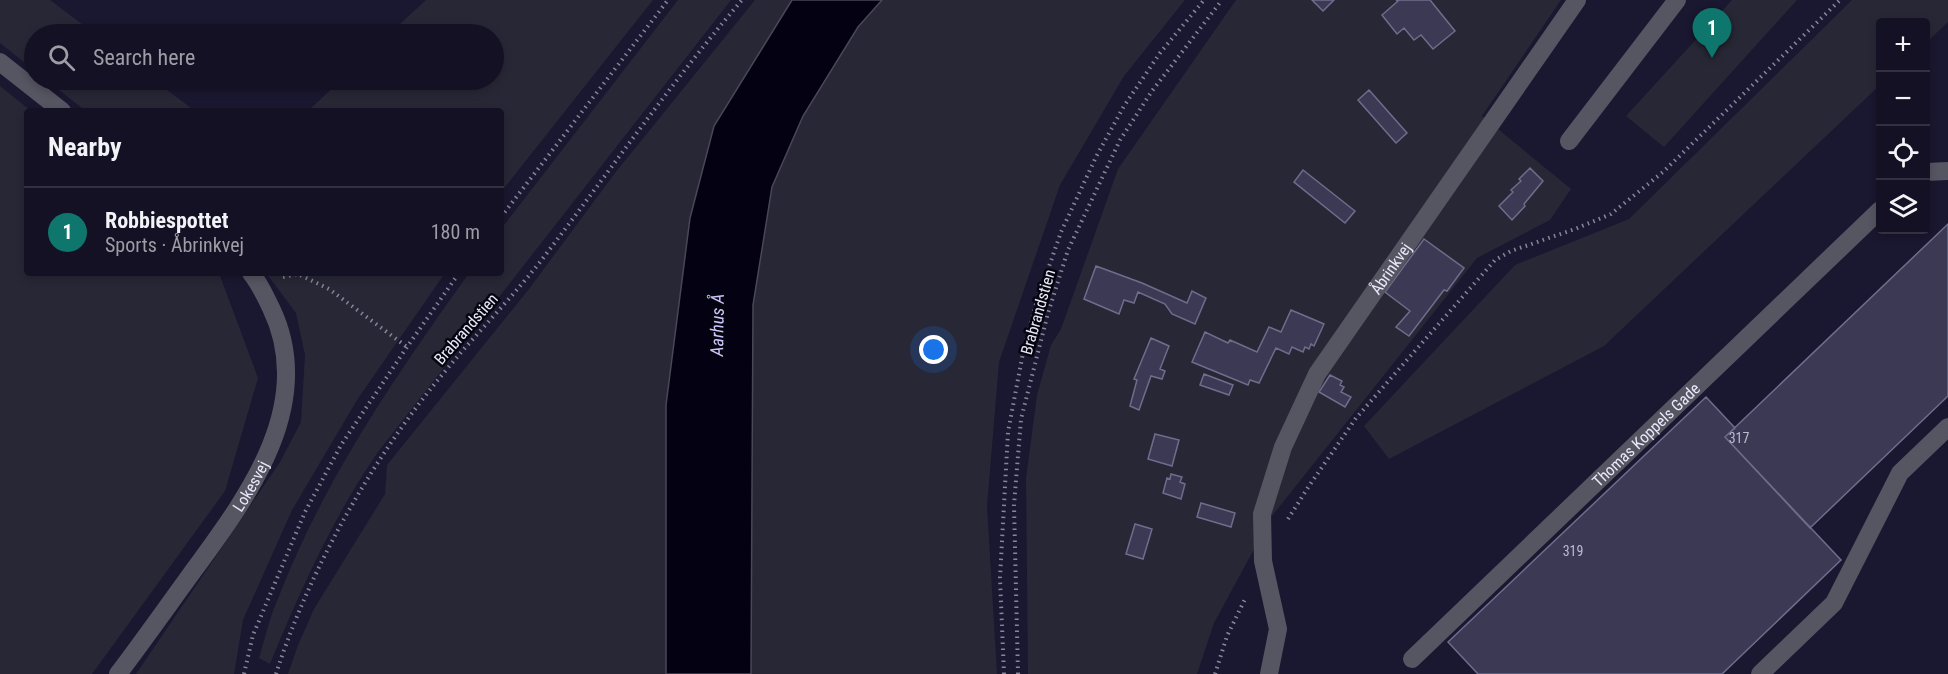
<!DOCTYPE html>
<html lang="en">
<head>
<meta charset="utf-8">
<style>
	body { margin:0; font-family:"Roboto Condensed",sans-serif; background:#211f31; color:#f1f3f6 }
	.controls { position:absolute; right:18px; top:18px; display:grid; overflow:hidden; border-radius:6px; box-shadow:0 3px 9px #0003 }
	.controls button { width:54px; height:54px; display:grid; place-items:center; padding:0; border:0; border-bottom:2px solid #333141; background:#141124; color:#f1f3f6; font:30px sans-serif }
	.you { position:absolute; left:934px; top:350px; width:21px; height:21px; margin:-15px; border:4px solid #fff; border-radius:50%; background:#1a73e8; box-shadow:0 0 0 9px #1a73e833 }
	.badge { display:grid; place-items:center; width:39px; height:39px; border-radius:50%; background:#0f766e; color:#fff; font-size:20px; font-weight:700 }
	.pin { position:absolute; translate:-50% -50px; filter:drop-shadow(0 2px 3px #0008) }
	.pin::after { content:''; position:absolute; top:32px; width:21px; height:18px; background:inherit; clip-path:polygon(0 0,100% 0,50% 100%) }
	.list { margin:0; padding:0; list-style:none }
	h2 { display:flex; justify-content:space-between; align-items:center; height:78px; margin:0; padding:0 24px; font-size:26px }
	h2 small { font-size:20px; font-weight:400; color:#9d9da6 }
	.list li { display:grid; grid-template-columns:39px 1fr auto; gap:18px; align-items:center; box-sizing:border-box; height:90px; padding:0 24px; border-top:2px solid #333141 }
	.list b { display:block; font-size:22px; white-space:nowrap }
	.list p { margin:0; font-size:20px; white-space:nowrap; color:#9d9da6 }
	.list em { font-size:20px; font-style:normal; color:#9d9da6 }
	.icon { flex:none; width:33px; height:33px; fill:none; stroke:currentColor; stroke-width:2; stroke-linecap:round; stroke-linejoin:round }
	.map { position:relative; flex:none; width:1948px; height:674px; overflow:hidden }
	.search { position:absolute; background:#141124; box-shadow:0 3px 9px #0003; left:24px; top:24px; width:480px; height:66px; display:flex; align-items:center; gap:15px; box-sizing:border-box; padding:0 21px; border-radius:33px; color:#9d9da6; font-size:22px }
	.panel { position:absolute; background:#141124; box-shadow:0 3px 9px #0003; left:24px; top:108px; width:480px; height:168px; border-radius:6px }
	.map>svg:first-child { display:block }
</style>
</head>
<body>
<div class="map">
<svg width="1948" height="674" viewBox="0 0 1948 674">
	<rect width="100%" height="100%" fill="#1a1730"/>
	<path fill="#282736" d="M 0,0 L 50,0 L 95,34 L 34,34 L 34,70 L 0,43 Z
		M 426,0 L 653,0 L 501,192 L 501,111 L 308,111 L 341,80 L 494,80 L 494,34 L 389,34 Z
		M 678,0 L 731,0 L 378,452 C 333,517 300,591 270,664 L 259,658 C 265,639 269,619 277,601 C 323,481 395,377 469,273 L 501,273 L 501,229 Z
		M 755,0 L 792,0 L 714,126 L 690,218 L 666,405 L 666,674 L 288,674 L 298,645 L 314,609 L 385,494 L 387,465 L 529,289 L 615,173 Z
		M 882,0 L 1185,0 L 1124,76 L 1060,185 L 999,362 L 987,506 L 997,674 L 751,674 L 753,305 L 772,187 L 803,116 L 858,27 Z
		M 1236,0 L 1561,0 L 1482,116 L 1571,189 L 1550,220 L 1477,258 L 1272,516 L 1214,623 L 1197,674 L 1028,674 L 1026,478 L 1037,395 L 1051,345 L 1061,329 L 1118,169 Z
		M 1732,0 L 1797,0 L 1664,147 L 1626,116 Z
		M 1852,0 L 1948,0 L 1948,22 L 1926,43 L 1926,22 L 1880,22 L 1880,85 L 1604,346 L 1389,459 L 1364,426 L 1515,265 L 1629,219 Z
		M 46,80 L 154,80 L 195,111 L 86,111 Z
		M 0,86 L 31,111 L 27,111 L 27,273 L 219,273 L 258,378 L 225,491 L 92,674 L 0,674 Z
		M 266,273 L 445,273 L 357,400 L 292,510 L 243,620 L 234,674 L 136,674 L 280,462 L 301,422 L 305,355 L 296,313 Z"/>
	<path fill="#040212" stroke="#494758" stroke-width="1.5" d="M 792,0 L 882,0 L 858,27 L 803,116 L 772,187 L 753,305 L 751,674 L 666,674 L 666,405 L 690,218 L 714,126 Z"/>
	<path fill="#3b3953" stroke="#6f6d8c" stroke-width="1.5" d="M 1312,0 L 1334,0 L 1323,11 Z
		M 1396,0 L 1430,0 L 1455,31 L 1433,49 L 1421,35 L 1414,40 L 1404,28 L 1397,34 L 1382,15 L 1398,1 Z
		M 1369,90 L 1407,133 L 1396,143 L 1358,100 Z
		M 1530,168 L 1543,181 L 1524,204 L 1525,206 L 1512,220 L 1499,206 L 1513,192 L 1511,190 L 1521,181 L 1519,179 Z
		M 1303,170 L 1355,211 L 1345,223 L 1294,182 Z
		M 1948,224 L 1948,396 L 1810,528 L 1725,437 Z
		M 1424,239 L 1464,268 L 1447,291 L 1444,290 L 1409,336 L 1396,327 L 1410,311 L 1385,292 Z
		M 1096,266 L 1142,283 L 1187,303 L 1192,291 L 1206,298 L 1195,324 L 1172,314 L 1165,304 L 1138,292 L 1134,303 L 1124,300 L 1119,314 L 1084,299 Z
		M 1291,310 L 1324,324 L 1314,346 L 1311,344 L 1309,349 L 1305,347 L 1303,352 L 1292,347 L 1289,354 L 1276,348 L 1259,383 L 1250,380 L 1248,385 L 1192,362 L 1205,332 L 1228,343 L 1230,340 L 1257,352 L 1269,327 L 1281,332 Z
		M 1151,338 L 1169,346 L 1160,369 L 1165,371 L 1162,379 L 1151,376 L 1139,410 L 1130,406 L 1137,380 L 1134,379 Z
		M 1204,374 L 1233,385 L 1229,395 L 1200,385 Z
		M 1330,375 L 1342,381 L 1340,385 L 1344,387 L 1341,392 L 1351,397 L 1345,407 L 1319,392 Z
		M 1706,397 L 1735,428 L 1725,437 L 1841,560 L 1722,674 L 1478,674 L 1448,642 Z
		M 1155,434 L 1179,440 L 1172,466 L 1148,459 Z
		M 1171,474 L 1182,477 L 1180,482 L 1185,484 L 1181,499 L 1163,493 L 1167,478 L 1170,479 Z
		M 1201,503 L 1235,513 L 1231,527 L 1197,517 Z
		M 1135,524 L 1152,529 L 1143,559 L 1126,554 Z"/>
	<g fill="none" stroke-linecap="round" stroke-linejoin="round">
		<path stroke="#88869b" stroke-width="4" stroke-dasharray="1.5 4.5" stroke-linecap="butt" d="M 501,217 L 668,0
			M 283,277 L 298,274 L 329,289 L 407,347
			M 1288,519 L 1309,486 L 1356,418 L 1495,260 L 1511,251 L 1575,229 L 1611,214 L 1663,172 L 1840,0
			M 244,674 L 253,635 L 305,512 L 341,445 L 407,347 L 459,273
			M 276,674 C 309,570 372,459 442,375 C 474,336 509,301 540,262 C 607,175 670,84 742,0
			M 1004,674 L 1000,578 L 1008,432 L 1023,353 L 1036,304 L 1061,232 L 1096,157 L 1124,106 L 1160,53 L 1204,0
			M 1018,674 L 1014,505 L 1021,419 L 1048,313 L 1068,250 L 1120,140 L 1152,91 L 1222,0
			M 1215,674 L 1227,636 L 1246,597"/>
		<g stroke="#565562" stroke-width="18">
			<path d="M 0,62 L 62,111"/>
			<path d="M 1569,141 L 1677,0"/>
			<path d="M 1926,172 L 1948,171"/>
			<path id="s1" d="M 1412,659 L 1880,210"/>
			<path id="s2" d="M 118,674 C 143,641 167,607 191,574 C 246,499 318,405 271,308 C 265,296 260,284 251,273"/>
			<path id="s3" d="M 1269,674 L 1278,629 L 1263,561 L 1262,514 L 1283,447 L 1317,374 L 1577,0"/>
			<path d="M 1760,674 L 1834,603 L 1900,473 L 1948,427"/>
		</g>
	</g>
	<g text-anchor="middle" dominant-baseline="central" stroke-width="5" stroke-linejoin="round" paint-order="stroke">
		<g font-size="14" fill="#bebcd0">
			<text x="1739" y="438">317</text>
			<text x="1573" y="551">319</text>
		</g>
		<g font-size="16" fill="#e9e8fa" stroke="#06050f">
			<text stroke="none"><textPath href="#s3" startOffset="442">Åbrinkvej</textPath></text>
			<text transform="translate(1038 312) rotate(-74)">Brabrandstien</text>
			<text transform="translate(466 329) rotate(-49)">Brabrandstien</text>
			<text stroke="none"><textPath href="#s1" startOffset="324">Thomas Koppels Gade</textPath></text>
			<text stroke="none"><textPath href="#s2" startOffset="230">Lokesvej</textPath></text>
		</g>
		<g font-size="18" font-style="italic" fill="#cac7fc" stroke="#06050f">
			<text transform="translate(717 325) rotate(-89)">Aarhus Å</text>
		</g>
	</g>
</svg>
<div class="controls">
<button>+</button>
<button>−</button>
<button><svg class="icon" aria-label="locate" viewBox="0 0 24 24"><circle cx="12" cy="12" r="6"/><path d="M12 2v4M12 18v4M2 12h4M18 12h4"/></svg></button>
<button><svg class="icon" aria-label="layers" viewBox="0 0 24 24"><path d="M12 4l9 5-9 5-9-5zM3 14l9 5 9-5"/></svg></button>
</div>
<div class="you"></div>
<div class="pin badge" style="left:1712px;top:58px">1</div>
<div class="search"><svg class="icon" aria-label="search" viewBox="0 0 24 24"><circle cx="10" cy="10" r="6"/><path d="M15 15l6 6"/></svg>Search here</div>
<section class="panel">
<h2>Nearby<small></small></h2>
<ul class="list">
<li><span class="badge">1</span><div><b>Robbiespottet</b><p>Sports · Åbrinkvej</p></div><em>180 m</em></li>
</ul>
</section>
</div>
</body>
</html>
